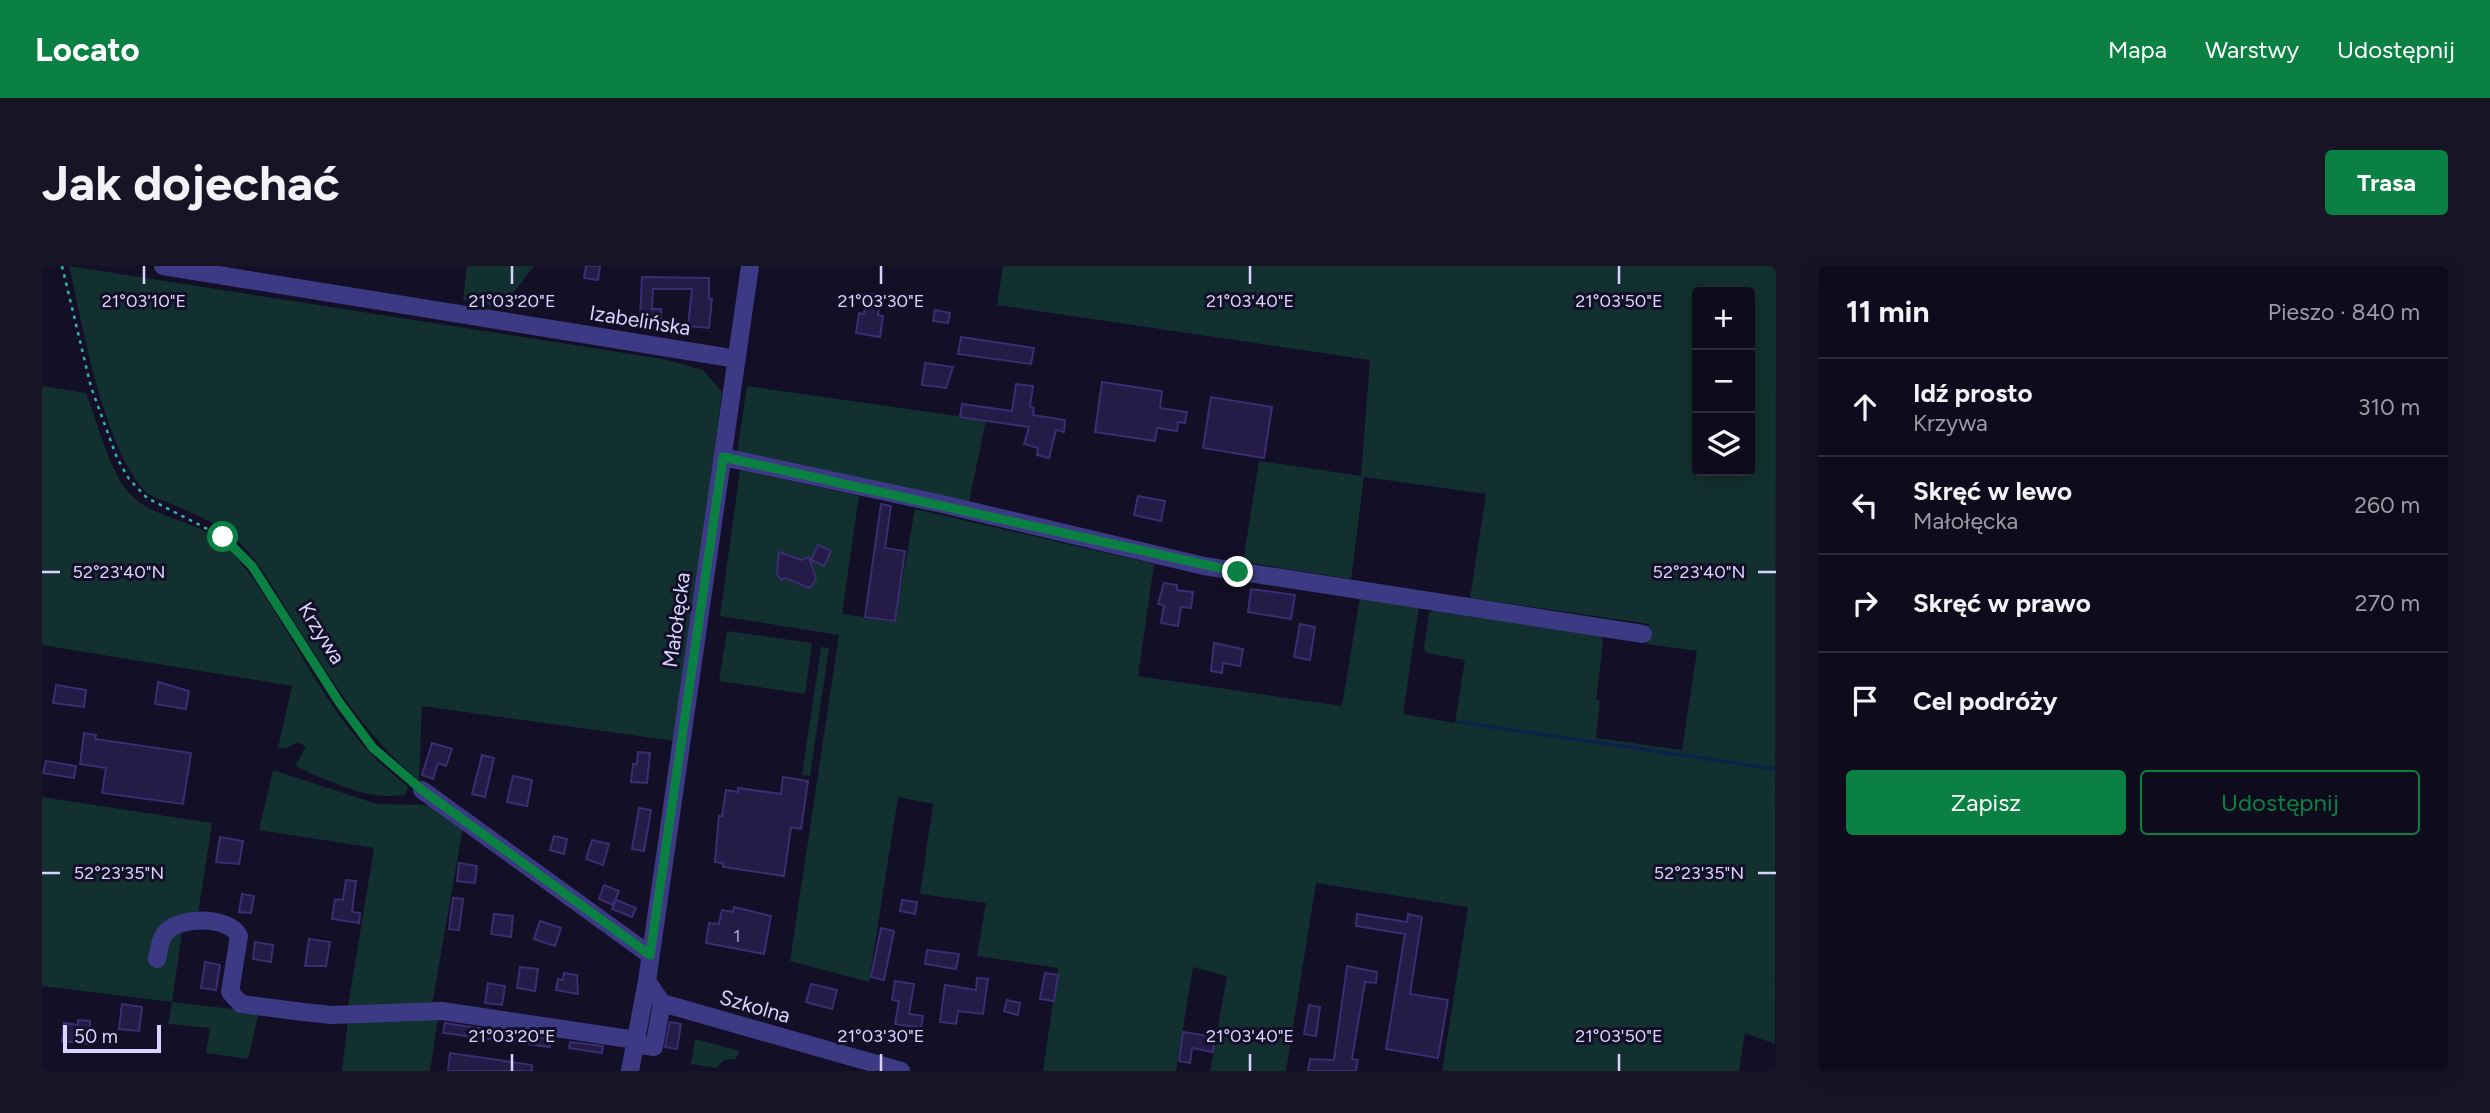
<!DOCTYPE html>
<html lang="pl">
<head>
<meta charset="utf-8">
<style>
	body { margin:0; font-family:Figtree,sans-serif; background:#171425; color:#f1f3f6 }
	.controls { position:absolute; right:21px; top:21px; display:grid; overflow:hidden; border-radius:7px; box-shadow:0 4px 18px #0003 }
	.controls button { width:63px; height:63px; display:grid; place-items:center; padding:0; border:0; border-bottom:2px solid #2e2b3b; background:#0e0b1c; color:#f1f3f6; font:35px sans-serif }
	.scale { position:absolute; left:21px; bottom:18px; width:98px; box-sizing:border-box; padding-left:7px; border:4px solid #d9d4ff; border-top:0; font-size:19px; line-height:24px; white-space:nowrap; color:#d9d4ff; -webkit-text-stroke:5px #130f26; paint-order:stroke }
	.stop { position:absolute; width:21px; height:21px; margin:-16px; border:5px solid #0b8043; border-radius:50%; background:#fff }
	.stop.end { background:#0b8043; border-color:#fff; box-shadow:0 2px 7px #0008 }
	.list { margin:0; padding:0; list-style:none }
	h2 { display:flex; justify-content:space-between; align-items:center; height:91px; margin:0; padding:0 28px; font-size:30px }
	h2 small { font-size:23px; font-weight:400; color:#9b9ba3 }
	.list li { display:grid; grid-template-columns:46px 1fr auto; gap:21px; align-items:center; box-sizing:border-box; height:98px; padding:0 28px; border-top:2px solid #2e2b3b }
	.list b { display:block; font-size:26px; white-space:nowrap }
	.list p { margin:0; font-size:23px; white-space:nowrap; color:#9b9ba3 }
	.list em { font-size:23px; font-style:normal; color:#9b9ba3 }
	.actions { display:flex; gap:14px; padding:21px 28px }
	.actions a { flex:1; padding:16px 0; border:2px solid #0b8043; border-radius:7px; text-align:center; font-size:24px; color:#0b8043 }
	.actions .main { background:#0b8043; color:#fff }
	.icon { flex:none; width:38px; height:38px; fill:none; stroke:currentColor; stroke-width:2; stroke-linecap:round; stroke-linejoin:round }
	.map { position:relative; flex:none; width:1734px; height:805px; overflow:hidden; border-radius:7px }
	header { display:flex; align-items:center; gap:42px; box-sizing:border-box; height:98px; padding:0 35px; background:#0b8043; color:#fff }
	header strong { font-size:33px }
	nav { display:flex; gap:38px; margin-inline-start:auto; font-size:24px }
	.intro { display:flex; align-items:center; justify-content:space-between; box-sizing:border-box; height:168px; padding:0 42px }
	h1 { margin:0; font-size:49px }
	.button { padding:18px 32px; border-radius:7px; background:#0b8043; color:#fff; font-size:24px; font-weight:700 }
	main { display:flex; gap:42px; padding:0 42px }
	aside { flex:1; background:#0e0b1c; border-radius:7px; box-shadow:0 4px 18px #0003 }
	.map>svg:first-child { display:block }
</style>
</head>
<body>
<header>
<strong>Locato</strong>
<nav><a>Mapa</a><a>Warstwy</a><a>Udostępnij</a></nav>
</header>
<div class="intro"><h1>Jak dojechać</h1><a class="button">Trasa</a></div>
<main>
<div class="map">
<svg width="1734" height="805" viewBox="0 0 1734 805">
	<rect width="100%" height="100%" fill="#130f26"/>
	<path fill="#12302f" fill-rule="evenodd" d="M 27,0 L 621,93 L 661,104 L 680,126 L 633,475 L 380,440 L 377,515 C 323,469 291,416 253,357 C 235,329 217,292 191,271 C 167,251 134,241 106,228 C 62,186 41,60 27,0 Z
		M 425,0 L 492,0 L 460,42 L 421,34 Z
		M 961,0 L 1734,0 L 1733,778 L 1703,767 L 1697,805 L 1400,805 L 1426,641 L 1274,617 L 1244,805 L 1168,805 L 1185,710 L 1151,701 L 1134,805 L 1001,805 L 1016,702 L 935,690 L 944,637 L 878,628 L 891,538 L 856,531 L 827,716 L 748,695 L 797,369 L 678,350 L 698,204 L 817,230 L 800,348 L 853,355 L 873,243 L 1112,298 L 1096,410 L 1300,440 L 1318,331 L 1377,340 L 1361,448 L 1413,457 L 1423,394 L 1385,387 L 1382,382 L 1387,347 L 1393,342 L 1558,366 L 1561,377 L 1554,434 L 1558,435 L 1554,472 L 1640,484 L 1655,385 L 1605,378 L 1607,358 L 1428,332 L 1444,228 L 1322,211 L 1309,313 L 1201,296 L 1217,195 L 1319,210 L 1328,94 L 955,39 ZM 1655,26 L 1708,26 L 1708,205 L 1655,205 Z
		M 0,120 L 44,127 C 55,155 68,208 89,229 C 115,255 159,253 187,283 C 239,341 268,418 319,477 C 332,493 350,507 366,521 L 364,528 C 328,537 286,514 253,500 L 264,481 L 256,476 L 244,482 L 236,482 L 250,420 L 0,379 Z
		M 705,120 L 944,154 L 927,236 L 695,187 Z
		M 685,365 L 770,377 L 763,428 L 677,415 Z
		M 779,381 L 787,382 L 768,510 L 760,509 Z
		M 231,504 L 335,538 L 390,539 L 421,561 L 390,739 L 305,746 L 332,582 L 217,564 Z
		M 0,531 L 170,557 L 154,661 L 141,660 L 130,736 L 217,746 L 206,793 L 164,787 L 168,762 L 126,758 L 130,736 L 0,720 Z
		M 396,751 L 388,805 L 300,805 L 306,754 Z
		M 653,773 L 698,785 L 693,793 L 683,794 L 674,802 L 649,798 Z"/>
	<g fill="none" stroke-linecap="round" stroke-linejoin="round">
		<path stroke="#0c2248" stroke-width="3.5" d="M 1417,456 L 1734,503"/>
	</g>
	<path fill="#241b47" stroke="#3b2d73" stroke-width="2" d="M 544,0 L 558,0 L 556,14 L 542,12 Z
		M 600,11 L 667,12 L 667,33 L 670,33 L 667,62 L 646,60 L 650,23 L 611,23 L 610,43 L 619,43 L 619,53 L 598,52 Z
		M 825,27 L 839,29 L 836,49 L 841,50 L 838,71 L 814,67 L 817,47 L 822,48 Z
		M 893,44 L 908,47 L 906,57 L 891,55 Z
		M 919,71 L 992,82 L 989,98 L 916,88 Z
		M 883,97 L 911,101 L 904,122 L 880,119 Z
		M 1060,116 L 1120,125 L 1118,142 L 1145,146 L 1143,157 L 1136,156 L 1135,165 L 1115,162 L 1113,175 L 1053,166 Z
		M 974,118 L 991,120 L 988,141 L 992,142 L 991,149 L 1023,154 L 1022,166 L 1014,164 L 1007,192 L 995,189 L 996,182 L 982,178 L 987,161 L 918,151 L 920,138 L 970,145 Z
		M 1169,131 L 1230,141 L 1222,192 L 1161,182 Z
		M 1096,230 L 1123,235 L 1119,255 L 1092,249 Z
		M 839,238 L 849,240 L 843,282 L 863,285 L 853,355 L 823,351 Z
		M 776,279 L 789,285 L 782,300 L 769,294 Z
		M 737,286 L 760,294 L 767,291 L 774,313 L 768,322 L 743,312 L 739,314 L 735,308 Z
		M 1122,317 L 1135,319 L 1135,324 L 1151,326 L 1149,342 L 1139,341 L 1136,360 L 1119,357 L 1122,339 L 1116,338 Z
		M 1209,323 L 1253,329 L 1249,353 L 1206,346 Z
		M 1258,358 L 1273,361 L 1268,394 L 1252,391 Z
		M 1172,377 L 1201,383 L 1198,400 L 1181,397 L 1180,407 L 1169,405 Z
		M 116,416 L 147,425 L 144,443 L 113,438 Z
		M 14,419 L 44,424 L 42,441 L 11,437 Z
		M 42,467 L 54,469 L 53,473 L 149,487 L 141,538 L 60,527 L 64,502 L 38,498 Z
		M 390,477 L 410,483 L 404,500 L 396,497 L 391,513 L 380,509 Z
		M 596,486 L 608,487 L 605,517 L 589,516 L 591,498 L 595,498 Z
		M 440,489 L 452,492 L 443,531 L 430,528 Z
		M 4,495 L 34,500 L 32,512 L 1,507 Z
		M 471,510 L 490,514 L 485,540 L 465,536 Z
		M 741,511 L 766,515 L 759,563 L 749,561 L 742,610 L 681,601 L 681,597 L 673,596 L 677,550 L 680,550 L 684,524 L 696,526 L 696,522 L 739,528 Z
		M 597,542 L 609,544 L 602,585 L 590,583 Z
		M 512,570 L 525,573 L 522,588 L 508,584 Z
		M 178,571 L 201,575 L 197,598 L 174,596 Z
		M 550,574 L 567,578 L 561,599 L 544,593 Z
		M 417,597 L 435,600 L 433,617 L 415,615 Z
		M 304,614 L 314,615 L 310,646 L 318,647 L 317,657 L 290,653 L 293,633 L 301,634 Z
		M 562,619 L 577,625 L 571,639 L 557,633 Z
		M 200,628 L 212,630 L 209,647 L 197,646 Z
		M 411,632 L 421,633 L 417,664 L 407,663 Z
		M 574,634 L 594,642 L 590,651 L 570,643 Z
		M 860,634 L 875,636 L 873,648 L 858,645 Z
		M 692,641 L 729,650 L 722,688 L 664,677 L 667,657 L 677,658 L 680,644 L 691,646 Z
		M 452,648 L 471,650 L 469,671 L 449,668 Z
		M 1315,648 L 1365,656 L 1366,648 L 1380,651 L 1368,728 L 1406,734 L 1396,792 L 1344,783 L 1363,668 L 1314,660 Z
		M 498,655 L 519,662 L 513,680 L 492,673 Z
		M 839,662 L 852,665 L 842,714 L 829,711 Z
		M 267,673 L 288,676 L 284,700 L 263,700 Z
		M 213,676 L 231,679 L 229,696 L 211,693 Z
		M 885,684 L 917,688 L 914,703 L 883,698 Z
		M 163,696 L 178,699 L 174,724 L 159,722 Z
		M 1305,700 L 1335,706 L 1334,717 L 1323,716 L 1310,793 L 1316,794 L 1314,805 L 1266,805 L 1268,793 L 1292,794 Z
		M 478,701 L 496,703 L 493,725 L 475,722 Z
		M 522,707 L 535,709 L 536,728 L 514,724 L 516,713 L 521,714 Z
		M 1003,707 L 1016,709 L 1012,735 L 998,733 Z
		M 935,712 L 946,713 L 941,748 L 916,745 L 914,758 L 898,756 L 903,719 L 934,724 Z
		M 853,715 L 872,718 L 867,748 L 881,750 L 879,762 L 853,758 L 857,735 L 850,734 Z
		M 446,717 L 463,720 L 460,739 L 443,737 Z
		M 769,718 L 795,724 L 790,743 L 764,736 Z
		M 965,734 L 978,737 L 976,749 L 962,745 Z
		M 80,738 L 100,741 L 97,765 L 77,763 Z
		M 1267,739 L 1278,741 L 1274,770 L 1262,768 Z
		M 36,754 L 48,755 L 48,778 L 20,775 L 22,757 L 36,759 Z
		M 628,756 L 639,758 L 635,783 L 623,781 Z
		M 403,757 L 508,773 L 508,781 L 401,767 Z
		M 1141,766 L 1173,771 L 1171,786 L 1150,782 L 1148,797 L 1137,795 Z
		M 528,776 L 561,780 L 560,787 L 527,782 Z
		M 408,787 L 490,799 L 490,805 L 406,805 Z"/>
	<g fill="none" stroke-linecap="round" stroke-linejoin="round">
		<path stroke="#2fb8b0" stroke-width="2.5" stroke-dasharray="3.5 5" stroke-linecap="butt" d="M 20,0 L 49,121 L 75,192 L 87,213 L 105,232 L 181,271 L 210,300 L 297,436 L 331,482 L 370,516"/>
		<path stroke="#3d3a85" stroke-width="18" d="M 121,0 L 695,93
			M 681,191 L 900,238 L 1162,300 L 1601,368
			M 380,524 L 608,689
			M 115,693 C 117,684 118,672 124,666 C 139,650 186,650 197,670 L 188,726 L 199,738 L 261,746 L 290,749 L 400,745 L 594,774
			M 605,715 L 620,737 L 859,805
			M 593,778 L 612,781 L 620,737
			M 588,805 L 605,715 L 708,0"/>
	</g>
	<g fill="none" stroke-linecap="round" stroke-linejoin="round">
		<path stroke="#0b8043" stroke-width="9" d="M 181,271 L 210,300 L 297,436 L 331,482 L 380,524 L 608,689 L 681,191 L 1196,306"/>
	</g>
	<path fill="none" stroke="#d9d4ff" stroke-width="2.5" d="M 102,0 L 102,18M 470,0 L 470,18M 839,0 L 839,18M 1208,0 L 1208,18M 1577,0 L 1577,18M 0,306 L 18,306M 1716,306 L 1734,306M 0,607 L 18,607M 1716,607 L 1734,607M 470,788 L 470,805M 839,788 L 839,805M 1208,788 L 1208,805M 1577,788 L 1577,805"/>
	<g text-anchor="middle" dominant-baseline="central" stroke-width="6" stroke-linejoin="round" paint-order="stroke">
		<g font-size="18" fill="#aca6d1">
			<text x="695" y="670">1</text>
		</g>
		<g font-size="21" fill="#d9d4ff" stroke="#130f26">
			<text transform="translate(598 54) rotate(9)">Izabelińska</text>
			<text transform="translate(634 354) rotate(-82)">Małołęcka</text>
			<text transform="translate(280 367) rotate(58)">Krzywa</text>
			<text transform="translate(713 740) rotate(16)">Szkolna</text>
		</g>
	</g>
	<g font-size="18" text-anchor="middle" fill="#d9d4ff" stroke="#130f26" stroke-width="6" stroke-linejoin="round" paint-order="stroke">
		<text x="102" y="41">21°03'10"E</text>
		<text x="470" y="41">21°03'20"E</text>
		<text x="839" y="41">21°03'30"E</text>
		<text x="1208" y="41">21°03'40"E</text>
		<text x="1577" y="41">21°03'50"E</text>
		<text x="77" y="312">52°23'40"N</text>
		<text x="1657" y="312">52°23'40"N</text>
		<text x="77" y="613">52°23'35"N</text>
		<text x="1657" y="613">52°23'35"N</text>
		<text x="470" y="776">21°03'20"E</text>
		<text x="839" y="776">21°03'30"E</text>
		<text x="1208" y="776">21°03'40"E</text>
		<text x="1577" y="776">21°03'50"E</text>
	</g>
</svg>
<div class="controls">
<button>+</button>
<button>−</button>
<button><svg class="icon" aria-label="layers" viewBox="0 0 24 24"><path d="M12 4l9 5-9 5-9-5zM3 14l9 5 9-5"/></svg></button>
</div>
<div class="scale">50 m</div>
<div class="stop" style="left:181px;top:271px"></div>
<div class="stop end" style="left:1196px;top:306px"></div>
</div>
<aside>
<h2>11 min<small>Pieszo · 840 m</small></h2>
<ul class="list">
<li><svg class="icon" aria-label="ahead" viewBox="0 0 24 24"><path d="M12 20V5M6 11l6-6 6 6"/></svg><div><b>Idź prosto</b><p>Krzywa</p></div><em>310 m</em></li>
<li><svg class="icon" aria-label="left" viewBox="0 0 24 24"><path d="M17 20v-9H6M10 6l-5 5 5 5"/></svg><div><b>Skręć w lewo</b><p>Małołęcka</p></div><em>260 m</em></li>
<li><svg class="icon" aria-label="right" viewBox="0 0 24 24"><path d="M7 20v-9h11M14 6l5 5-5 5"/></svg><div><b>Skręć w prawo</b></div><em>270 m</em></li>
<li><svg class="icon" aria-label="arrive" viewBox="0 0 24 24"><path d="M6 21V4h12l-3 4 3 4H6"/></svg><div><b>Cel podróży</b></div></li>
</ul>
<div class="actions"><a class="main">Zapisz</a><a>Udostępnij</a></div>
</aside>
</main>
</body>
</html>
